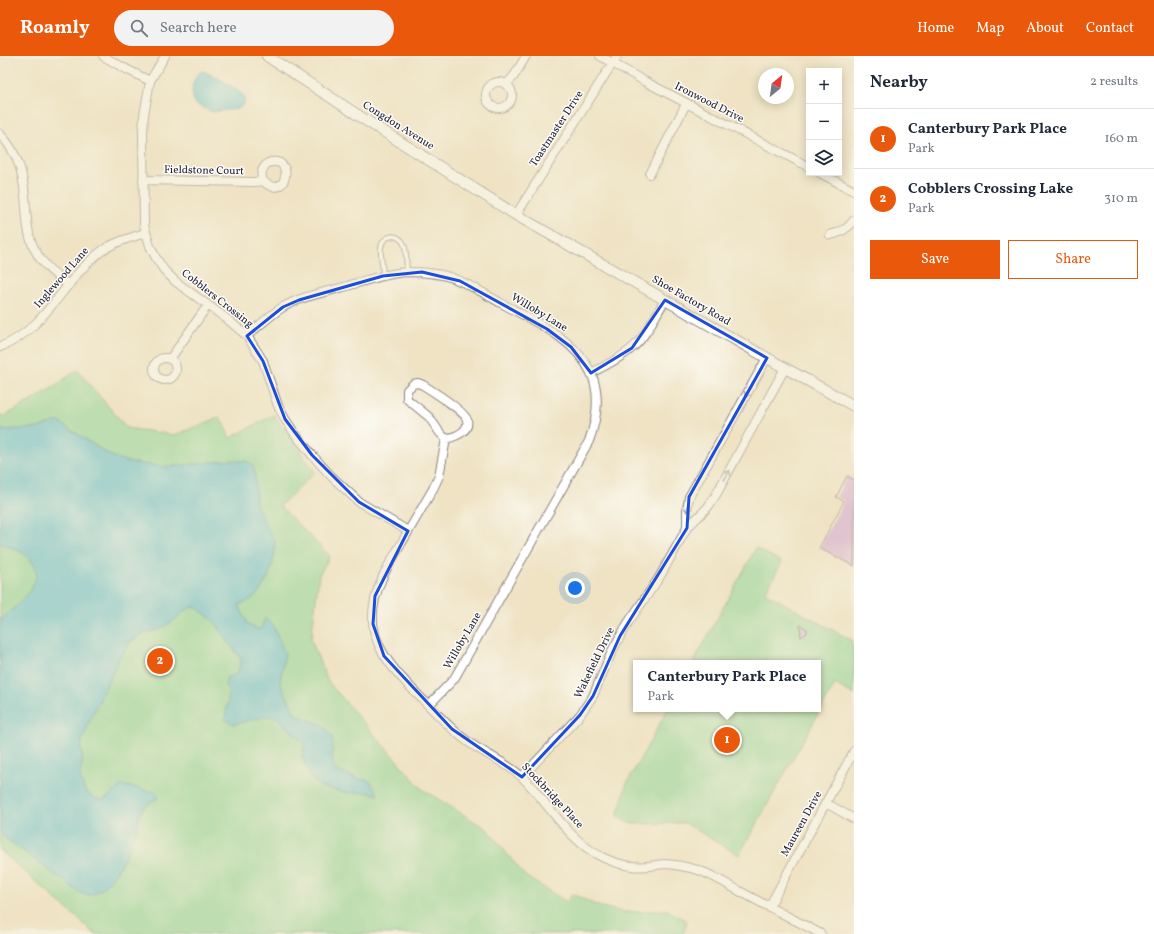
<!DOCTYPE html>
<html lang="en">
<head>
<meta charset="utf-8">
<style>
	body { margin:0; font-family:Vollkorn,serif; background:#f2f2f3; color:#1f2937 }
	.controls { position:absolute; right:12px; top:12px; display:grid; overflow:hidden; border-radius:0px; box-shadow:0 2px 10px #0003 }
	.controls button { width:36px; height:36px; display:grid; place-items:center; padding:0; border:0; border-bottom:1px solid #e0e1e3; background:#fff; color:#1f2937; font:20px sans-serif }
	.compass { position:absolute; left:758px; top:12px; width:36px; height:36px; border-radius:50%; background:#fff; box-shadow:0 2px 10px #0003; rotate:29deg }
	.you { position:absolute; left:575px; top:532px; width:14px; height:14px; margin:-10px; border:3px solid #fff; border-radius:50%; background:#1a73e8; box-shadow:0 0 0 6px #1a73e833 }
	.badge { display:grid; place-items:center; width:26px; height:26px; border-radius:50%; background:#ea580c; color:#fff; font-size:13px; font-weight:700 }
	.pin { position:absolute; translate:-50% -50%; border:2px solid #fff; box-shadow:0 1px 4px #0006 }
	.popup { position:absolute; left:633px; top:604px; width:188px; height:52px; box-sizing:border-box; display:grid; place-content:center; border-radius:0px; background:#fff; filter:drop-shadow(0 1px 3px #0005); font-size:13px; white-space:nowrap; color:#747a83 }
	.popup b { font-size:15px; color:#1f2937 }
	.popup::after { content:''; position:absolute; left:50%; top:100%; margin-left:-8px; border:8px solid transparent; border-top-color:#fff }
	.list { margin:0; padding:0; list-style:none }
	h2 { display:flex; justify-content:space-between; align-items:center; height:52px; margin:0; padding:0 16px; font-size:17px }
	h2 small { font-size:13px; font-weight:400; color:#747a83 }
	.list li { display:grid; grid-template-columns:26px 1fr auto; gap:12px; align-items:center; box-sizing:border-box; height:60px; padding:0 16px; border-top:1px solid #e0e1e3 }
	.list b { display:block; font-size:15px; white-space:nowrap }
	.list p { margin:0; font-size:13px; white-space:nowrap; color:#747a83 }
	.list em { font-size:13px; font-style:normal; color:#747a83 }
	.actions { display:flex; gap:8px; padding:12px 16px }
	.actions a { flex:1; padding:9px 0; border:1px solid #ea580c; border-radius:0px; text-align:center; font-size:14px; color:#ea580c }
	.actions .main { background:#ea580c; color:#fff }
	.icon { flex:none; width:22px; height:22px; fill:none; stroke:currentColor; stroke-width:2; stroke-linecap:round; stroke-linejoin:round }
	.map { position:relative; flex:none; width:854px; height:878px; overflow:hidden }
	header { display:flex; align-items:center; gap:24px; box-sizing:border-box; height:56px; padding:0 20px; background:#ea580c; color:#fff }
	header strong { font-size:19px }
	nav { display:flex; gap:22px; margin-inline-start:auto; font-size:14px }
	.search { width:280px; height:36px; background:#f2f2f3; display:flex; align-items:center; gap:10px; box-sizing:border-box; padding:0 14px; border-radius:22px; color:#747a83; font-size:15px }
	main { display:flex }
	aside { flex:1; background:#fff }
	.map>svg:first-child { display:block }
</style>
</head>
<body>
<header>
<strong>Roamly</strong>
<div class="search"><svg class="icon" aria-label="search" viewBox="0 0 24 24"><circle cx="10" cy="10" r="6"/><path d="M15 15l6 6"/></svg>Search here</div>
<nav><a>Home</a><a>Map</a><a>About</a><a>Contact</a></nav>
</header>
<main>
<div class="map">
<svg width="854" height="878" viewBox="0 0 854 878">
	<rect width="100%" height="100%" fill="#fdfcf7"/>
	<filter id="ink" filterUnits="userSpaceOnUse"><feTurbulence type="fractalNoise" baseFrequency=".025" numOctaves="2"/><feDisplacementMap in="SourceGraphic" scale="8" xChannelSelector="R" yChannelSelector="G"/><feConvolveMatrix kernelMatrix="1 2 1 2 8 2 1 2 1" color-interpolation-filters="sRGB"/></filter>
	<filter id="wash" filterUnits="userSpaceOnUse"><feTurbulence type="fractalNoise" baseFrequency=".012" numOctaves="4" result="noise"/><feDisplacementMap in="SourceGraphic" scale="16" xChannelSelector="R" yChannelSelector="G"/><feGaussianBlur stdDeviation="0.9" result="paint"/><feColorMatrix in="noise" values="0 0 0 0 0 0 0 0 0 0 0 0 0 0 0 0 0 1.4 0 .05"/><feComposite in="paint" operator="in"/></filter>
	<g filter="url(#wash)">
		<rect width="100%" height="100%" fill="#efe3c4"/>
		<path fill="#83d597" stroke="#527c69" d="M 77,314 L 127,372 L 175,379 L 220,361 L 230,382 L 274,359 L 315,416 L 280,450 L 330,500 L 319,519 L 311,584 L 328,626 L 422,733 L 488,774 L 525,820 L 567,846 L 572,838 L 598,850 L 623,856 L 635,856 L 667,854 L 687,865 L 683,878 L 95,878 L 0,794 L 0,359 L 5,360 L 49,334 Z
			M 756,492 L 782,506 L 765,537 L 851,584 L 854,596 L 854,639 L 835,628 L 739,799 L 685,767 L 634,768 L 629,767 L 617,761 L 627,727 L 668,653 L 818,653 L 818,607 L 693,607 Z"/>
		<path fill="#57bfd4" stroke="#3c7088" d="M 202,15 C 212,17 238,34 245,41 L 244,48 L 238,53 L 212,56 L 194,47 C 191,35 191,22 202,15 Z
			M 54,366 L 59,366 L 111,400 L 128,406 L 165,411 L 232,404 L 246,405 L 252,408 L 255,416 L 256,448 L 270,478 L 275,484 C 276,504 268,532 250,544 C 247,546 242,547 239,549 L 248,569 L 260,574 L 265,563 L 272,567 L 285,598 L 280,626 L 295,658 L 322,669 L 332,680 L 333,713 L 358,723 L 370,725 L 378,739 L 365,736 L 347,737 L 320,731 L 310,720 L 302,700 L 305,688 L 277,661 L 267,660 L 234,668 L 225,664 L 229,638 L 225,629 L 227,621 L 238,618 L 241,603 L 229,587 L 215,566 L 195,550 L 184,555 L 172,566 L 160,573 L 142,578 L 130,586 L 119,603 L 91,662 L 82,685 L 81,693 L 83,702 L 80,722 L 85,735 L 94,742 L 102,744 L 110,740 L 116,733 L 121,730 L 127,730 L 154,736 L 159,741 C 153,747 145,747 141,756 C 138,761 138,768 136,774 C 130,792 110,838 88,839 C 85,839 81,837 79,836 L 0,778 L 0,564 C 5,561 9,556 14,552 C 27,539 46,522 30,503 C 23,495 9,491 0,487 L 0,374 L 38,372 Z"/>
		<g id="blocks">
			<path fill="#cf9ddc" d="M 847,420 L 854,424 L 854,510 L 819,492 L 844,445 L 836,441 Z
				M 800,569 L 807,573 L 807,577 L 801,581 Z"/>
		</g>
	</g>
	<g filter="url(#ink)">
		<use href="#blocks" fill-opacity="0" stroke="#888280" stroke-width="1"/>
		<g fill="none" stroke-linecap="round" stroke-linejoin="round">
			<g stroke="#888280" stroke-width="6">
				<path id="service" d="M 383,220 C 383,211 380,200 381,191 C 383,179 398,176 404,188 C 407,196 406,207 407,216"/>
			</g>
			<g stroke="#888280" stroke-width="10">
				<path id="minor" d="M 103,0 L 124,12 L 150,25
					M 165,0 L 150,25 L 144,59 L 143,76 L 144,169 L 150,190 L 156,202 L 164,214 L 176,226 L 227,263 L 247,280 L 263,305 L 278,350 L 285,363 L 295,378 L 312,399 L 331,420 L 359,446 L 408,475
					M 600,0 L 646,26 L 809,111
					M486 39a13 13 0 1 1 26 0a13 13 0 1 1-26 0Z
					M 506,29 L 514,20 L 526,0
					M 0,78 C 21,100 24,123 26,152 C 27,166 28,181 35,194 C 42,208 56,220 69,229
					M 820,117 L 854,135
					M 650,118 L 686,48
					M 143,124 L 254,126 L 263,125 C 287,147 296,98 268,107 C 262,112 260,118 263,125
					M 516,159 L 617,0
					M 830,179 C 841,177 848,173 854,164
					M 247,280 C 259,270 270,259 283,251 C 300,241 321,237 340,232 C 362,226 385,217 408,216 C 422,216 437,217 450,221 C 468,227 485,238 501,247 C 532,264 576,283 591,317 C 601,339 597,363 589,385 L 454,623 L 429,649
					M 0,291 C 47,273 64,222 103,194 C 116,185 130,182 145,177
					M154 313a11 11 0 1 1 22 0a11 11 0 1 1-22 0Z
					M 170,303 L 208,249
					M 591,317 C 605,310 619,303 631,293 C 646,281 655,260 665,244
					M 446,383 C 454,381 470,376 467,364 C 466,356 431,334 423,329 L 418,327 L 413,328 L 407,334 L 407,343 L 429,361 L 440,377 L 446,383 L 439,420 L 433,433 L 387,512 C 355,573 381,602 423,644 C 438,658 450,673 467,685 C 484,698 506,706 522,721 C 549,747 567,784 602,801 C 612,806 622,809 632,810 C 643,812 653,809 664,808 C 675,808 687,811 698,814 C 713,819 728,829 743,837 C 769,851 795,864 821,878
					M 687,472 L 687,454 L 689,441 L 767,302
					M 522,721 L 580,659 L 593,640 L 613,593 L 628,567 L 659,522 L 687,472 L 708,451 L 717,437 L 785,312
					M 826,747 L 854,763
					M 769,851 L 854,695"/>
			</g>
			<g stroke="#888280" stroke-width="12">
				<path id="tertiary" d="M 267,0 L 367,65 L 516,159 L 785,312 L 854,350"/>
			</g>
			<use href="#service" stroke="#fff" stroke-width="4"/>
			<use href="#minor" stroke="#fff" stroke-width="8"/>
			<use href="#tertiary" stroke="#fff" stroke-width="10"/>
		</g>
		<defs><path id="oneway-shaft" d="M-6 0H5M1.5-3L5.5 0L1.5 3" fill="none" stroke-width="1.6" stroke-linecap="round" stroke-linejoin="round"/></defs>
		<g stroke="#9c9ca7">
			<use href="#oneway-shaft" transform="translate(748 336) rotate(119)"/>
			<use href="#oneway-shaft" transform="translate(727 419) rotate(-61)"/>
			<use href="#oneway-shaft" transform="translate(688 451) rotate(97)"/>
		</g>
	</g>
	<path d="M0 0H854V878H0ZM 422,216 L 460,225 L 547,273 L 571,291 L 591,317 L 632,292 L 665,244 L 767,302 L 689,441 L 687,472 L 620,580 L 593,640 L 580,659 L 522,721 L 452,673 L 384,600 L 373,568 L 375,540 L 408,475 L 359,446 L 312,399 L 285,363 L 263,305 L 247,280 L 283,251 L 299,244 L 383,220 Z" fill="#efe3c4" fill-opacity=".55" fill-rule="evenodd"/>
	<path fill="none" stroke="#1d4ed8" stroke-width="3" stroke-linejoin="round" d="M 422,216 L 460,225 L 547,273 L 571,291 L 591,317 L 632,292 L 665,244 L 767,302 L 689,441 L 687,472 L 620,580 L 593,640 L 580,659 L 522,721 L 452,673 L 384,600 L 373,568 L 375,540 L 408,475 L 359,446 L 312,399 L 285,363 L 263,305 L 247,280 L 283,251 L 299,244 L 383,220 Z"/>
	<g text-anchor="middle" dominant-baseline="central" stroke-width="3" stroke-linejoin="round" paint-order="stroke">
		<g font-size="11" fill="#22223b" stroke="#fdfcf7">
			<text transform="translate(709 47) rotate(27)">Ironwood Drive</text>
			<text transform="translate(398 70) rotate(32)">Congdon Avenue</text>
			<text transform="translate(557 73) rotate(-57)">Toastmaster Drive</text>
			<text transform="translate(204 115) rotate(1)">Fieldstone Court</text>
			<text transform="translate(62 222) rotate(-49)">Inglewood Lane</text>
			<text transform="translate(217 243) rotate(38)">Cobblers Crossing</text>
			<text transform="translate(691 245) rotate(30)">Shoe Factory Road</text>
			<text transform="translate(539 257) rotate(31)">Willoby Lane</text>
			<text transform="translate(463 585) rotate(-60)">Willoby Lane</text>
			<text transform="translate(595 607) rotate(-64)">Wakefield Drive</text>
			<text transform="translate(552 740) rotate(47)">Stockbridge Place</text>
			<text transform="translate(802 768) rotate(-61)">Maureen Drive</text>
		</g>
	</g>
</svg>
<div class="controls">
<button>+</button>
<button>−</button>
<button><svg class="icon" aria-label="layers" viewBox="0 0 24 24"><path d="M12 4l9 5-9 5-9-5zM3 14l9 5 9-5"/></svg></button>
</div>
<svg class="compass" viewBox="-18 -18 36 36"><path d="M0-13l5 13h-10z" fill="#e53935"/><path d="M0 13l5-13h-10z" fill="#747a83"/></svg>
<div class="you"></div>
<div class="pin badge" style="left:727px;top:684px">1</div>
<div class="popup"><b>Canterbury Park Place</b>Park</div>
<div class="pin badge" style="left:160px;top:605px">2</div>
</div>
<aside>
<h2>Nearby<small>2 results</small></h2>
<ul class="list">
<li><span class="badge">1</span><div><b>Canterbury Park Place</b><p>Park</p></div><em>160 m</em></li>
<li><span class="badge">2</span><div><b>Cobblers Crossing Lake</b><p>Park</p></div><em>310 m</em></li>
</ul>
<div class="actions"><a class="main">Save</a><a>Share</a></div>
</aside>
</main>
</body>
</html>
